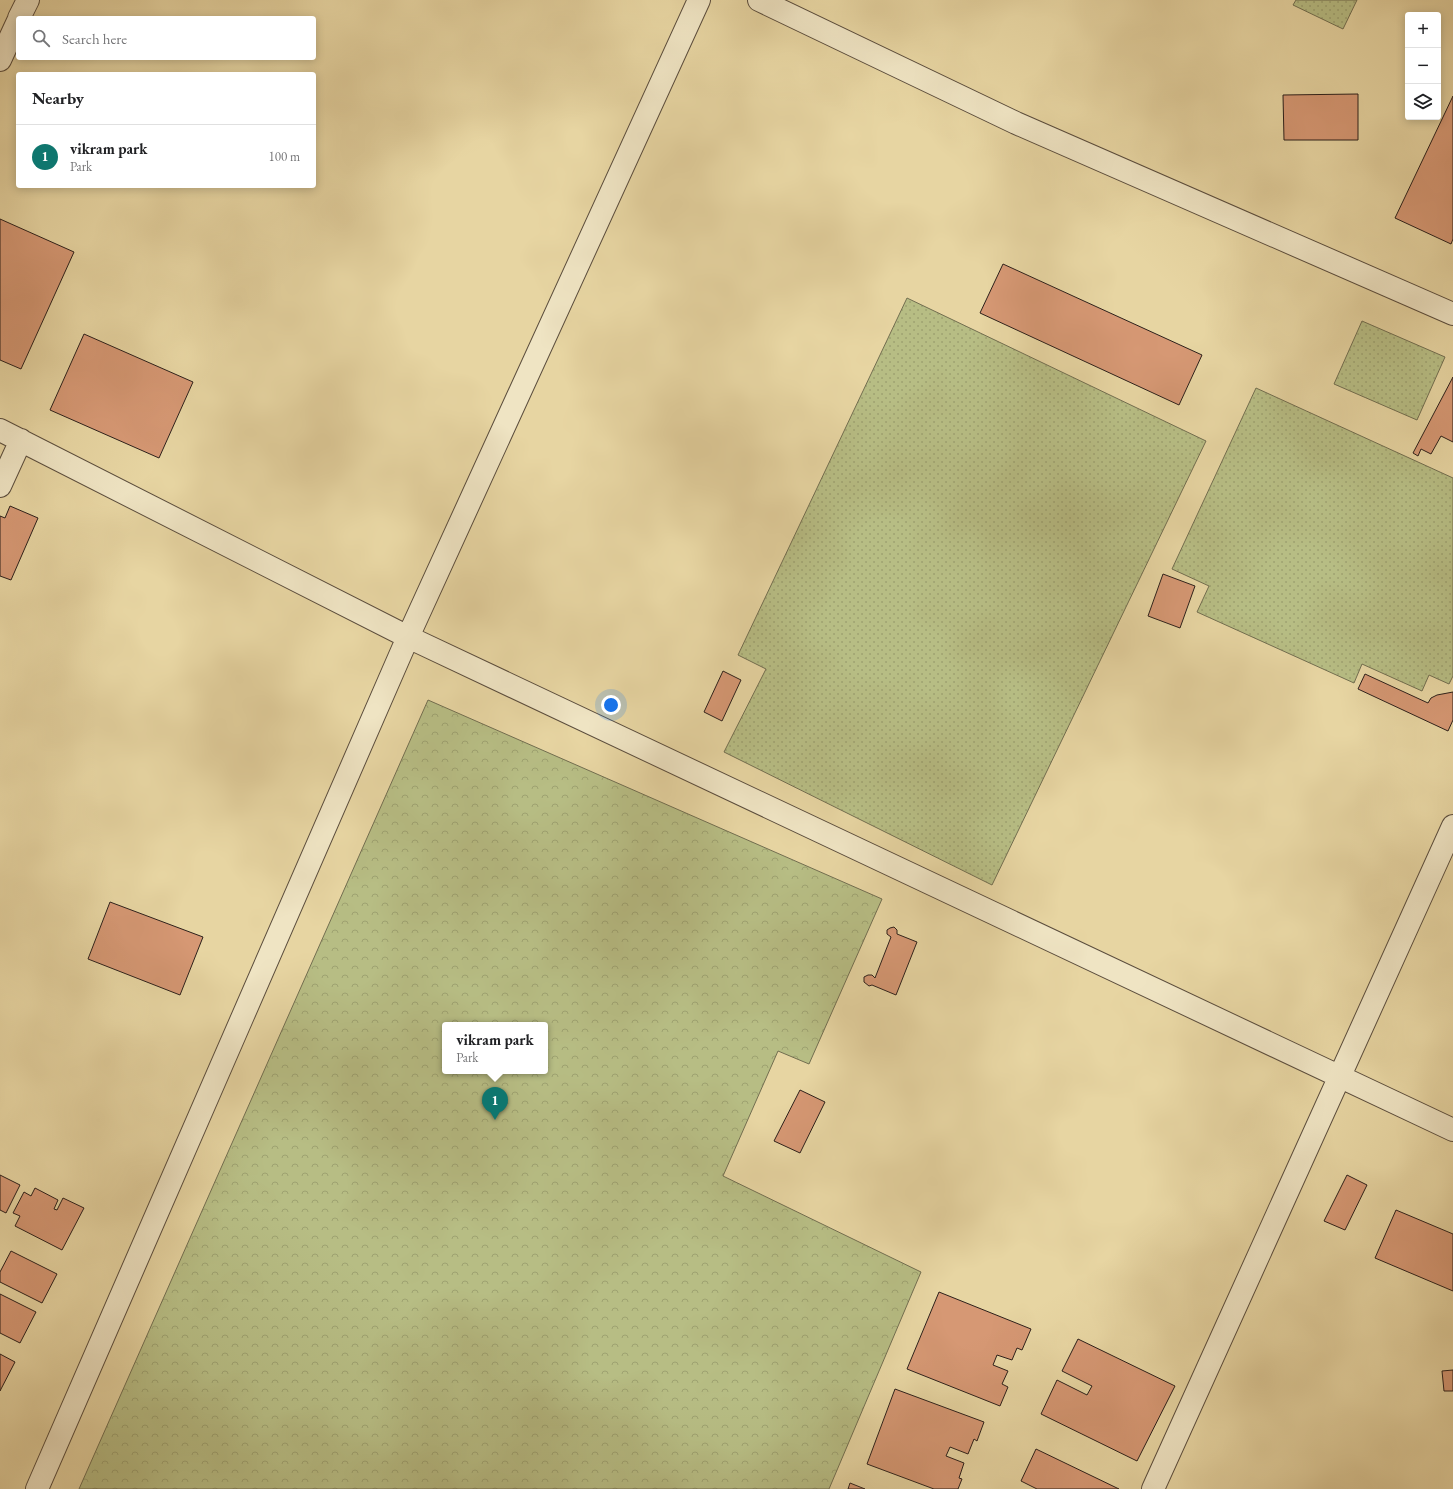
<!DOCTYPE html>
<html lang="en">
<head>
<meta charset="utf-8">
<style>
	body { margin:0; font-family:"EB Garamond",serif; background:#f6f6f6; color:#202124 }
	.controls { position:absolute; right:12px; top:12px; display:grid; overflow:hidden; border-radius:4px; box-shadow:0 2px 10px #0003 }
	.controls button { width:36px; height:36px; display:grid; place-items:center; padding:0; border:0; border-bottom:1px solid #e0e0e0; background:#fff; color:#202124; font:20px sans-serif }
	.you { position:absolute; left:611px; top:705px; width:14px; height:14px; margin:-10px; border:3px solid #fff; border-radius:50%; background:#1a73e8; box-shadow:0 0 0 6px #1a73e833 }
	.badge { display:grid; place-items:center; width:26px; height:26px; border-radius:50%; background:#0f766e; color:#fff; font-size:13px; font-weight:700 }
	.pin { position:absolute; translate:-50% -33px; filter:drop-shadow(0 1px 2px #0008) }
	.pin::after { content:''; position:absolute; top:21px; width:14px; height:12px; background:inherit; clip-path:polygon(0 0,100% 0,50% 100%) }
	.popup { position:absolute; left:442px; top:1022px; width:106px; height:52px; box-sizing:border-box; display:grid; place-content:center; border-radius:4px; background:#fff; filter:drop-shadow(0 1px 3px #0005); font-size:13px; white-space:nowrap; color:#757577 }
	.popup b { font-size:15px; color:#202124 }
	.popup::after { content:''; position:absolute; left:50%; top:100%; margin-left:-8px; border:8px solid transparent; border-top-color:#fff }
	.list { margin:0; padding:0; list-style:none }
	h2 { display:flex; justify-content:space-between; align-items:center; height:52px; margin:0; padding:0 16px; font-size:17px }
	h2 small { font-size:13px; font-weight:400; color:#757577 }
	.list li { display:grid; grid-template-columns:26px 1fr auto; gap:12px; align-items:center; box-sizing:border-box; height:64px; padding:0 16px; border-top:1px solid #e0e0e0 }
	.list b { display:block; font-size:15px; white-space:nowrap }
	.list p { margin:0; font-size:13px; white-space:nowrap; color:#757577 }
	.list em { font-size:13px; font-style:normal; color:#757577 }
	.icon { flex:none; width:22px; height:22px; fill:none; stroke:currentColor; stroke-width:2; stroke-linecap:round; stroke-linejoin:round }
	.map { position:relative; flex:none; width:1453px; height:1489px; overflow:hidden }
	.search { position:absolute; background:#fff; box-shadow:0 2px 10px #0003; left:16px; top:16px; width:300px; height:44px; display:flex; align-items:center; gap:10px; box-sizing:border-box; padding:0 14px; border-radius:4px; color:#757577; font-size:15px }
	.panel { position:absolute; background:#fff; box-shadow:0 2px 10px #0003; left:16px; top:72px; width:300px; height:116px; border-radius:4px }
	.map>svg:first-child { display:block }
</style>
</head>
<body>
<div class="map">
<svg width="1453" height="1489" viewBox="0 0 1453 1489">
	<defs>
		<pattern id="grass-dots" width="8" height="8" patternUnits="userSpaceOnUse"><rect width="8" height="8" fill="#b7bd84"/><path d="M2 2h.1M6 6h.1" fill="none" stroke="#9ea271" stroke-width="1.8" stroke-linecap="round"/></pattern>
		<pattern id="park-crowns" width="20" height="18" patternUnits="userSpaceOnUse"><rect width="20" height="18" fill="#b7bd84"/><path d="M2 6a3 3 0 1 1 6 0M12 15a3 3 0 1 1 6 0" fill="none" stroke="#9ea271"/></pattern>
	</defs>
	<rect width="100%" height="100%" fill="#e7d5a2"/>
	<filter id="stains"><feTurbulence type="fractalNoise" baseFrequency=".005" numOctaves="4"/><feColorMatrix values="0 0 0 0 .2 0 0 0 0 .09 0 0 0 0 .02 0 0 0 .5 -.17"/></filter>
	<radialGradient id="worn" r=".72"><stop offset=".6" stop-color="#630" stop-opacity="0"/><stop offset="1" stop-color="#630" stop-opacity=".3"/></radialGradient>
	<path fill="url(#grass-dots)" stroke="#726e50" d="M 1296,0 L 1357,0 L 1343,29 L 1293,5 Z
		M 907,298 L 1206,441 L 992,885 L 724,752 L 766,669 L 738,655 Z
		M 1362,321 L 1445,357 L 1417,420 L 1334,384 Z
		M 1256,388 L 1453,478 L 1453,676 L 1449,684 L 1429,675 L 1422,691 L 1362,664 L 1354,683 L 1197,612 L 1209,586 L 1172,569 Z"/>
	<path fill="url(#park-crowns)" stroke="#726e50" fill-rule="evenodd" d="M 428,700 L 882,899 L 809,1064 L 778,1051 L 723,1176 L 921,1272 L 829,1489 L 79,1489 ZM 445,1025 L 545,1025 L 545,1071 L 445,1071 Z"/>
	<path fill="#d69874" stroke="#2c201b" d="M 1358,94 L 1358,140 L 1284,140 L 1283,95 Z
		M 1453,96 L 1453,239 L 1451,244 L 1395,218 Z
		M 0,219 L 74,252 L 21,369 L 0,360 Z
		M 1003,264 L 1202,355 L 1179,405 L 980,313 Z
		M 84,334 L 193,382 L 159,458 L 50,410 Z
		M 1453,377 L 1453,442 L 1441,436 L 1431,454 L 1421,449 L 1418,456 L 1413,453 Z
		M 10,506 L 38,518 L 11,580 L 0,576 L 0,516 L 5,518 Z
		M 1163,574 L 1195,586 L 1180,628 L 1148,616 Z
		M 723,671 L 741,680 L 722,721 L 704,712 Z
		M 1365,674 L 1428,703 L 1431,698 L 1437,695 L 1453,692 L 1453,720 L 1448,731 L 1358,689 Z
		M 110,902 L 203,937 L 180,995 L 88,959 Z
		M 894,927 L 897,930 L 897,934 L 917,942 L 896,995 L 872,985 L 869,986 L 864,982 L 864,977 L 868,975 L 872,975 L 875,978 L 891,937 L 887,934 L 887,930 L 890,928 Z
		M 800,1090 L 825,1102 L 800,1153 L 774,1141 Z
		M 0,1175 L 20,1185 L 6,1213 L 0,1210 Z
		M 1347,1175 L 1367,1185 L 1345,1230 L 1324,1221 Z
		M 35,1188 L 58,1200 L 54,1209 L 57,1210 L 63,1198 L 84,1208 L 62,1250 L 15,1226 L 20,1216 L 13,1213 L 24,1192 L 31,1196 Z
		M 1396,1210 L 1453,1234 L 1453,1291 L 1375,1258 Z
		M 11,1251 L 57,1274 L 42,1303 L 0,1282 L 0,1272 Z
		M 939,1292 L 1031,1329 L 1022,1350 L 1017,1348 L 1012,1360 L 997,1355 L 993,1365 L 1008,1371 L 1002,1384 L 1008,1387 L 1000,1406 L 907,1369 Z
		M 0,1294 L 36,1312 L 20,1343 L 0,1333 Z
		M 1078,1339 L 1175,1386 L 1137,1461 L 1041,1414 L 1057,1380 L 1087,1395 L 1092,1386 L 1062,1371 Z
		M 0,1354 L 15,1362 L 0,1391 Z
		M 1453,1370 L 1453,1391 L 1444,1391 L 1442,1371 Z
		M 895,1389 L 984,1422 L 977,1441 L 974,1439 L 968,1454 L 950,1447 L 946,1456 L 964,1463 L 959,1478 L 962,1479 L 958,1489 L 934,1489 L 867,1464 Z
		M 1036,1449 L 1119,1489 L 1037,1489 L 1021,1481 Z
		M 850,1483 L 865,1489 L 848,1489 Z"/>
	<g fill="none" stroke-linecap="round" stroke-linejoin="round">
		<g stroke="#5b4d3d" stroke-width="24">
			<path id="minor" d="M 759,0 L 1016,123 L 1453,314
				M 19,18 L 28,0
				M 0,60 L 18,21
				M 0,430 L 408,637 L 1453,1130
				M 0,486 L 21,440
				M 37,1489 L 408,637 L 699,0
				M 1153,1489 L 1453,826"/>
		</g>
		<use href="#minor" stroke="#efe4c3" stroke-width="22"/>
	</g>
	<rect width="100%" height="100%" filter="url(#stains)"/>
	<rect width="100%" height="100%" fill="url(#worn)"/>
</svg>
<div class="controls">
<button>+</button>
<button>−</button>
<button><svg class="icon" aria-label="layers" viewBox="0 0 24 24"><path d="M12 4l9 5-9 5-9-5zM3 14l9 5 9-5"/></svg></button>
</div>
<div class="you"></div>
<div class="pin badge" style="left:495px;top:1120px">1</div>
<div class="popup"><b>vikram park</b>Park</div>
<div class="search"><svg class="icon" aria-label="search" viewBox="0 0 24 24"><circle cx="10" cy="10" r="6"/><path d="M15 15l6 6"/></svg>Search here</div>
<section class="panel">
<h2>Nearby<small></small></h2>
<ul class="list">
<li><span class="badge">1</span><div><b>vikram park</b><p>Park</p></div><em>100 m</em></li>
</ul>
</section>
</div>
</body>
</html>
